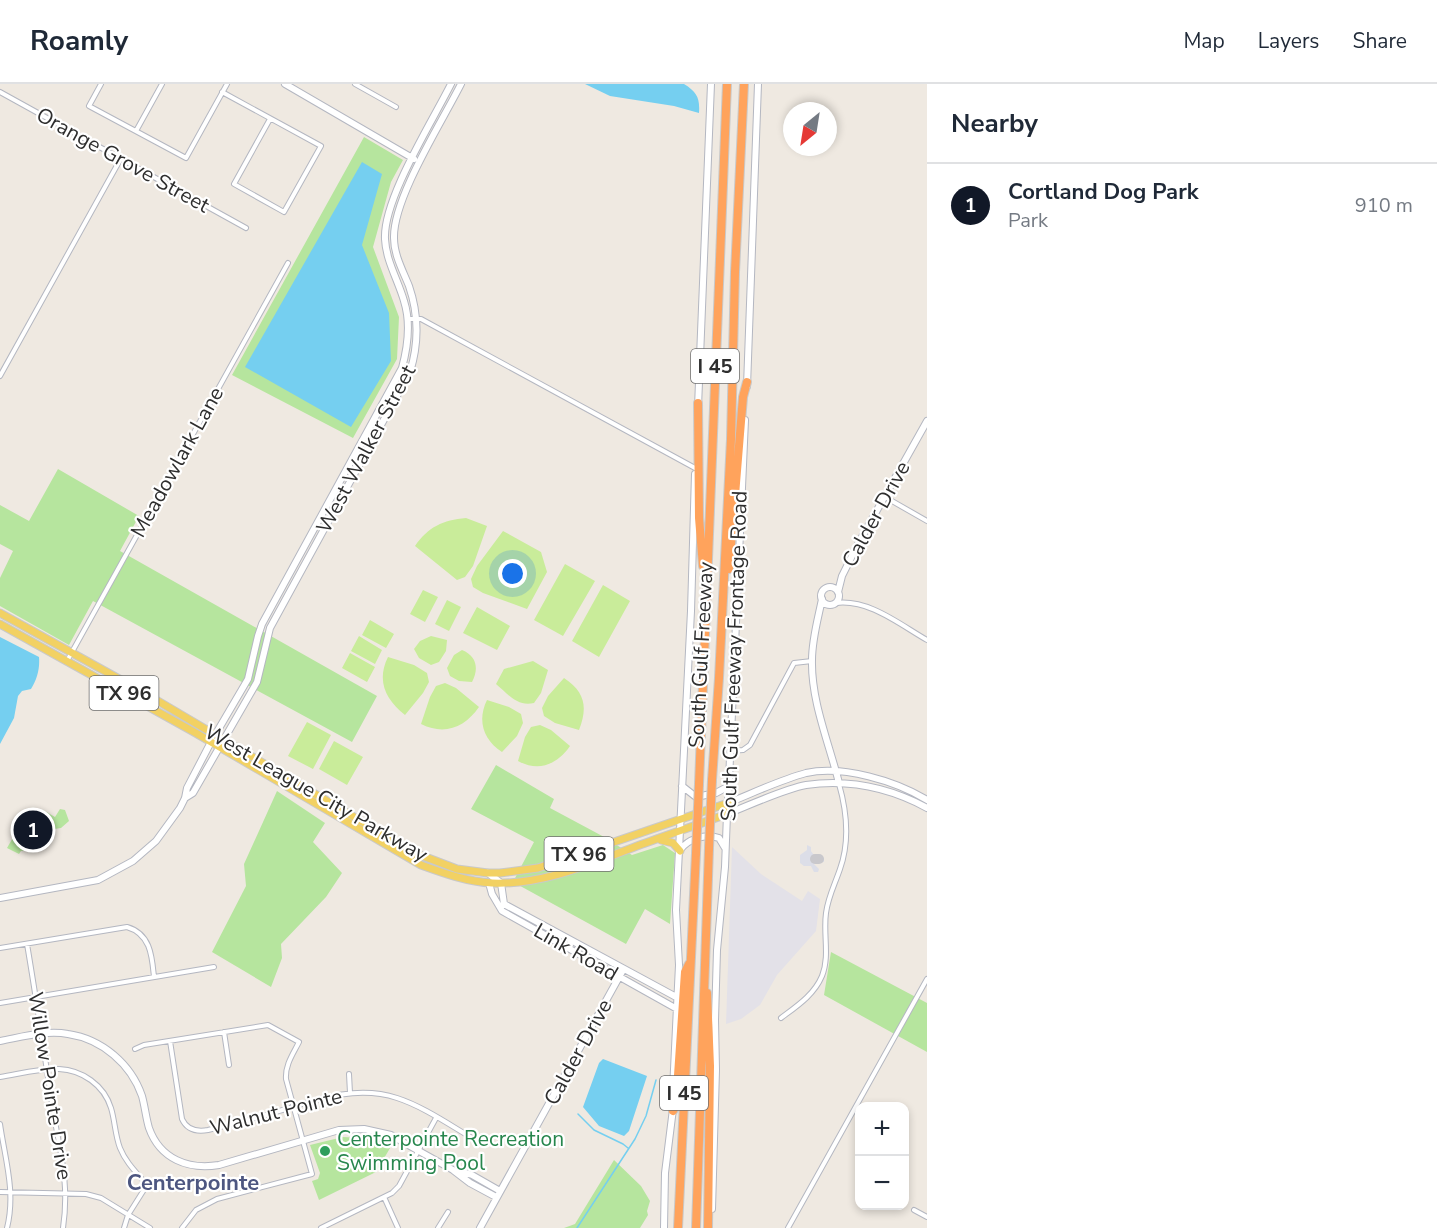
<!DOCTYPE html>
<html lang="en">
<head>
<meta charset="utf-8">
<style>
	body { margin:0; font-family:"Nunito Sans",sans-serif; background:#f6f6f7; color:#1f2937 }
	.controls { position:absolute; right:18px; bottom:18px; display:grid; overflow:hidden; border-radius:12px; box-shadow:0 3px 9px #0003 }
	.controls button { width:54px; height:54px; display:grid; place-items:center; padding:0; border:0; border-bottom:2px solid #e0e1e3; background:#fff; color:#1f2937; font:30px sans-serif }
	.compass { position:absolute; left:783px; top:18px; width:54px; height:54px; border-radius:50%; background:#fff; box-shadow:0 3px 9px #0003; rotate:210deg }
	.you { position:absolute; left:513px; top:490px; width:21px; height:21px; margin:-15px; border:4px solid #fff; border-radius:50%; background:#1a73e8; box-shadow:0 0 0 9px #1a73e833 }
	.badge { display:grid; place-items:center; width:39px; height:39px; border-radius:50%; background:#111827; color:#fff; font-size:20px; font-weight:700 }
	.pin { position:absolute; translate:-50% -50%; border:3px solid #fff; box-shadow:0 2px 6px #0006 }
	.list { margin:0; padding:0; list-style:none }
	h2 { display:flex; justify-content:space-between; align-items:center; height:78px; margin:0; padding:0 24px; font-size:26px }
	h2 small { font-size:20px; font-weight:400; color:#747a83 }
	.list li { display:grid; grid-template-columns:39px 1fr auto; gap:18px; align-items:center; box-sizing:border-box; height:84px; padding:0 24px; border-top:2px solid #e0e1e3 }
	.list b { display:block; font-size:22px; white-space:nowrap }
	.list p { margin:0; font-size:20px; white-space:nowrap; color:#747a83 }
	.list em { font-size:20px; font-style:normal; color:#747a83 }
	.map { position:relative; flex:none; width:927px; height:1144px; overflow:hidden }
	header { display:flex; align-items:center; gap:36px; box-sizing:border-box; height:84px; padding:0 30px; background:#fff; border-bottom:2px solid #e0e1e3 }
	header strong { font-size:28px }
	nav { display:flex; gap:33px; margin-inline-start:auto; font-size:21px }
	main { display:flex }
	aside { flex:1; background:#fff }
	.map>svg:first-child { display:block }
</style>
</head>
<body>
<header>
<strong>Roamly</strong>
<nav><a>Map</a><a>Layers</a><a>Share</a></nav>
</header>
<main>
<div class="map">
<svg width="927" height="1144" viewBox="0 0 927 1144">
	<rect width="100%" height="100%" fill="#efe9e1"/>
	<path fill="#e3e1e8" d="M 732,763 L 761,790 L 802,817 L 808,807 L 820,815 L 816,847 L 777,891 L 760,921 L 741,935 L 726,940 Z"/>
	<path fill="#dcdee8" d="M 807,761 L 811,763 L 811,767 L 816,774 L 824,774 L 824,778 L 816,777 L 814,780 L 819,785 L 818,788 L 814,788 L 811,782 L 804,782 L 800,779 L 800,771 L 807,766 Z"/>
	<path fill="#b6e59e" d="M 364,53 L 403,76 L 391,98 L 373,163 L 399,233 L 397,275 L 353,354 L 232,291 Z
		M 58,385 L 139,432 L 120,467 L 377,612 L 352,658 L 93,517 L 69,561 L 0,522 L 0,494 L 13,467 L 0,460 L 0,421 L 29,437 Z
		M 496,681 L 554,715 L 550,724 L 606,754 L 632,771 L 663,761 L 675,769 L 670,840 L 645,825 L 626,860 L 513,798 L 534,758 L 471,725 Z
		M 277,707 L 325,739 L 313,758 L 342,789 L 326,813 L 281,860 L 282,874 L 271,903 L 212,868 L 246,802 L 244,780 Z
		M 32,725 L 43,726 L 55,733 L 60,725 L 65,726 L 69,737 L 61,744 L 35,748 L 31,752 L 32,765 L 21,767 L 19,770 L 7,764 L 26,731 Z
		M 831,868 L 927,919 L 927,968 L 824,911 Z
		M 343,1053 L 363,1054 L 393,1059 L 376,1088 L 319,1116 L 312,1097 L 318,1095 L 320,1089 L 310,1061 Z
		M 614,1076 L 641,1102 L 650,1117 L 647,1127 L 648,1131 L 640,1144 L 564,1144 L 575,1140 Z"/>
	<path fill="#c9ec9a" d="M 466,434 L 487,442 L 473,482 L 465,493 L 457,496 L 415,462 C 428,443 443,436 466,434 Z
		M 503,447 L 541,468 L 547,488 L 527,525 L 483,509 L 473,503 L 471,495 L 477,482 Z
		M 565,480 L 595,497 L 563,552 L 534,536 Z
		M 603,501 L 630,517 L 599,573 L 572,557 Z
		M 423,506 L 438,513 L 425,538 L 410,530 Z
		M 447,516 L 461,523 L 449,547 L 435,540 Z
		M 477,523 L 510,542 L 497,566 L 463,549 Z
		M 370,536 L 394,550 L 386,564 L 362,551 Z
		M 359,552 L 382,566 L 375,580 L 351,567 Z
		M 431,552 L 447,556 L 446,567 L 439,578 L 431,581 L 419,574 L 414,565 L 420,557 Z
		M 462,566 C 477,572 479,585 472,598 L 459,597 L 450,592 L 447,584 L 454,571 Z
		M 350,569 L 375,583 L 367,598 L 342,584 Z
		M 388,573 L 414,581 L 427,589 L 429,598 L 423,609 L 405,631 C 386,616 376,597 388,573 Z
		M 533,577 L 548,586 L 541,609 L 534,619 C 517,623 508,610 496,600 L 504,585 Z
		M 564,594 C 585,608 588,623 579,646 L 555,639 L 544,632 L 542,624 L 548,612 Z
		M 445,599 L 456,604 L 479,623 C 465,643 445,652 421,640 L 430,613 L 436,602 Z
		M 487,616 L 509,623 L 521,630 L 523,639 L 517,652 L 502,668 C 483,656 477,636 487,616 Z
		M 307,638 L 331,651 L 313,685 L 288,672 Z
		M 540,641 L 551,646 L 570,662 C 557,681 538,688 518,677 L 525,653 L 531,643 Z
		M 334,657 L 363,673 L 347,701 L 319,685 Z"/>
	<path fill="#75cff0" d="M 585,0 L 684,0 C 697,8 700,14 699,29 L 674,22 L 610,12 Z
		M 362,78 L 382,90 L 362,161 L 389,229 L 391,277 L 351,343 L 245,283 Z
		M 0,553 L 39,573 C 40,585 37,595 31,605 L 22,607 L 18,612 L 14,634 L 0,660 Z
		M 603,975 L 647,992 L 629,1047 L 624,1052 L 599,1042 L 583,1023 L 599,979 Z"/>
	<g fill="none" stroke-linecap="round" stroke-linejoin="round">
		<path stroke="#75cff0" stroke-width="1.5" d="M 578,1030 L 594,1046 L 623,1060 L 628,1064
			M 577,1144 L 635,1055 L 646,1032 L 656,996"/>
		<path stroke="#c9c8cc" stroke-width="10" d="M 815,775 L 819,775"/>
		<g stroke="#b4b7c1" stroke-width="6">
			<path id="street" d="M 101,0 L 89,22 L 186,74 L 227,0
				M 355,0 L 396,23
				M 0,8 L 246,144
				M 222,8 L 321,62 L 284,128 L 234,100 L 270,35
				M 136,47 L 162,0
				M 408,235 L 421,235 L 695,384
				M 0,292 L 120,76
				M 885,413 L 927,437
				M 836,519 C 869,515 899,540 927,556
				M 67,577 L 288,179
				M 731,667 L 743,666 L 750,661 L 794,579 L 812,577
				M 27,860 C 36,913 44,967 52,1020 C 59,1065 70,1097 63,1144
				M 0,864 L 127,843 C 151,850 152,873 154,893
				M 0,919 L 214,883
				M 781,934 C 797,922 814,911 822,892 C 830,872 823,850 826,829 C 828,813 835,800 840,785 C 850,757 847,728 839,700
				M 224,948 L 229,981
				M 170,957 L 182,1035 C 187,1046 197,1048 208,1046 C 232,1040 256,1034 279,1027 C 318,1015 357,1001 397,1014 C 425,1023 454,1044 479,1058
				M 135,965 L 144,961 L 268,941 L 299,958 C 293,970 285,981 286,995 L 312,1090 L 217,1115 L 196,1126 L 182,1144
				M 349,990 L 350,1009
				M 0,993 C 19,990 40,984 59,985 C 82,986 104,1001 111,1024 C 115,1037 115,1051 120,1064 C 126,1079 137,1089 147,1101 L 128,1131 L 124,1144
				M 0,1040 C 5,1075 16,1108 7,1144
				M 0,1108 L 86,1110 L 101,1114 L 150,1144
				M 384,1113 L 398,1144
				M 914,1126 L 927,1133
				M 321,1144 L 392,1109 L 399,1102 L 436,1034
				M 438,1144 L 448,1128
				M 788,1144 L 927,895"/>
		</g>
		<g stroke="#b4b7c1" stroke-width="8">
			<path id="secondary" d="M 285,0 L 414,75
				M 747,302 L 758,0
				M 698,323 L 711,0
				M 745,336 L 728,719 C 753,709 780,696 806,689 C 843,681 896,697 927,716
				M821 512a9 9 0 1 1 18 0a9 9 0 1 1-18 0Z
				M 838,508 L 842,492 L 858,460 L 927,337
				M 822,515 C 818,535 812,555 812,576 C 811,617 829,659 839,699
				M 682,702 L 696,713 L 716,709 L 729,702
				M 185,714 L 193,709 L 257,598 L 270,544 L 410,288 C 419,259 419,231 409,202 C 403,187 394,171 394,154 C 393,114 442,38 461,0
				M 680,766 C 688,755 705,749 719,754 L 725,764
				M 488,789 L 501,799 L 504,820 L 678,914
				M 489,799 L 492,810 L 502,827 L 677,925
				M 0,814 L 98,796 L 133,777 L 156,757 L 180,724 L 185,714 L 187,704 L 211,658 L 248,595 L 258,552 L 262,540 L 402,284 C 408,262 411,239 404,217 C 398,196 386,177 385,155 C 383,115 432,38 451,0
				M 0,957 C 22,953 46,946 68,950 C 102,955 131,980 142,1012 C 145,1023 146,1034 149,1044 C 160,1075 188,1086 219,1081 L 339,1046 L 364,1045 L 391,1051 L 401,1057 L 453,1086 L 470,1099 L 496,1113
				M 673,1006 L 679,881 L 676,826 L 691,527 L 695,390
				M 457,1086 L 472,1091 L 500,1107
				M 712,1125 L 716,986 L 715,936 L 717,866 L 725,783 L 727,730 C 750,721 784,705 806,701 C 848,695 890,704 927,724
				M 480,1144 L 623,886
				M 664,1144 L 665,1089 L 673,1025"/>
		</g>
		<g stroke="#c9c9c9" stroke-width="9">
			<path id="primary" d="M 0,529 L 141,607 L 415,769 L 457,785 L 488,789 L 500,789 L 538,784 L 728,719 L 727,730 C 697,741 667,751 637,762 C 589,780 544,801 492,799 C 468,798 443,789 421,781 L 194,648 L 0,540
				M 661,756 L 673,759 L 680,767"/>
		</g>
		<g stroke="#c9c9c9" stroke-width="10">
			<path id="highway" d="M 698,319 L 699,434 L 703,482
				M 729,485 L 743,313 L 747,298
				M 712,696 L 719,594 L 731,355 L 735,188 L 744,0
				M 699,700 L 727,0
				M 707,909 L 710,982 L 708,1144
				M 673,1027 L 676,1021 L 685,888 L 689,880
				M 678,1144 L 696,769
				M 696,1144 L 709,764"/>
		</g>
		<use href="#street" stroke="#fff" stroke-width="4"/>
		<use href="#secondary" stroke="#fff" stroke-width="6"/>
		<use href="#primary" stroke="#f2d163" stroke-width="7"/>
		<use href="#highway" stroke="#ffa35c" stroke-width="8"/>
		<g stroke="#c9c9c9" stroke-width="10" stroke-linecap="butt">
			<path id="highway-bridge" d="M 709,764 L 712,696
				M 696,769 L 699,700"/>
		</g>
		<use href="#highway-bridge" stroke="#ffa35c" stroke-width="8"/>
	</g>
	<circle fill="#2e9e5b" stroke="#fff" stroke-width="2" cx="325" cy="1067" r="6"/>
	<g text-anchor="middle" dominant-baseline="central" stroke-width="4.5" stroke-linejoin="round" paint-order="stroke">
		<g fill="#fff" stroke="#6d6d6d" stroke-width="1.5">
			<rect x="691" y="265" width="48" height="34" rx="4.5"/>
			<rect x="89.5" y="592" width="69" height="34" rx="4.5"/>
			<rect x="544.5" y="753" width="69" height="34" rx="4.5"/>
			<rect x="660" y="992" width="48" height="34" rx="4.5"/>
		</g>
		<g font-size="20" font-weight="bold" fill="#2e2e2e">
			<text x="715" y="282">I 45</text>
			<text x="124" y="609">TX 96</text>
			<text x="579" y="770">TX 96</text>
			<text x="684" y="1009">I 45</text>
		</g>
		<g font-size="21" fill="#2e2e2e" stroke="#fff">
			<text transform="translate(123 76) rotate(29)">Orange Grove Street</text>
			<text transform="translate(366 365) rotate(-62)">West Walker Street</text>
			<text transform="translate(177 378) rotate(-61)">Meadowlark Lane</text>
			<text transform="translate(876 430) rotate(-61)">Calder Drive</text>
			<text transform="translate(701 571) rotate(-87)">South Gulf Freeway</text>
			<text transform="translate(734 572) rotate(-88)">South Gulf Freeway Frontage Road</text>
			<text transform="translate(316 709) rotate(30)">West League City Parkway</text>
			<text transform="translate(576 868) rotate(30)">Link Road</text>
			<text transform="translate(578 968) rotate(-61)">Calder Drive</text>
			<text transform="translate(50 1002) rotate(81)">Willow Pointe Drive</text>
			<text transform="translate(276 1028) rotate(-14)">Walnut Pointe</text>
		</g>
		<g font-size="21" fill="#27864d" stroke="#fff" text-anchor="start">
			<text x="337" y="1055">Centerpointe Recreation<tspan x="337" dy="24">Swimming Pool</tspan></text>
		</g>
		<g font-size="22" font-weight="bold" fill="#4d5680" stroke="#fff">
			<text x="193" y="1099">Centerpointe</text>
		</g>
	</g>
</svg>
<div class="controls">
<button>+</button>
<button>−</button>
</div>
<svg class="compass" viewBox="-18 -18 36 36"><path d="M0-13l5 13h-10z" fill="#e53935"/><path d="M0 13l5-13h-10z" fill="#747a83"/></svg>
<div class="you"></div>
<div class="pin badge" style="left:33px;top:746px">1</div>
</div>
<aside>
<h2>Nearby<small></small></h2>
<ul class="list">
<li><span class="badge">1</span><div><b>Cortland Dog Park</b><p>Park</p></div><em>910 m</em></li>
</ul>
</aside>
</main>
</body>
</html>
